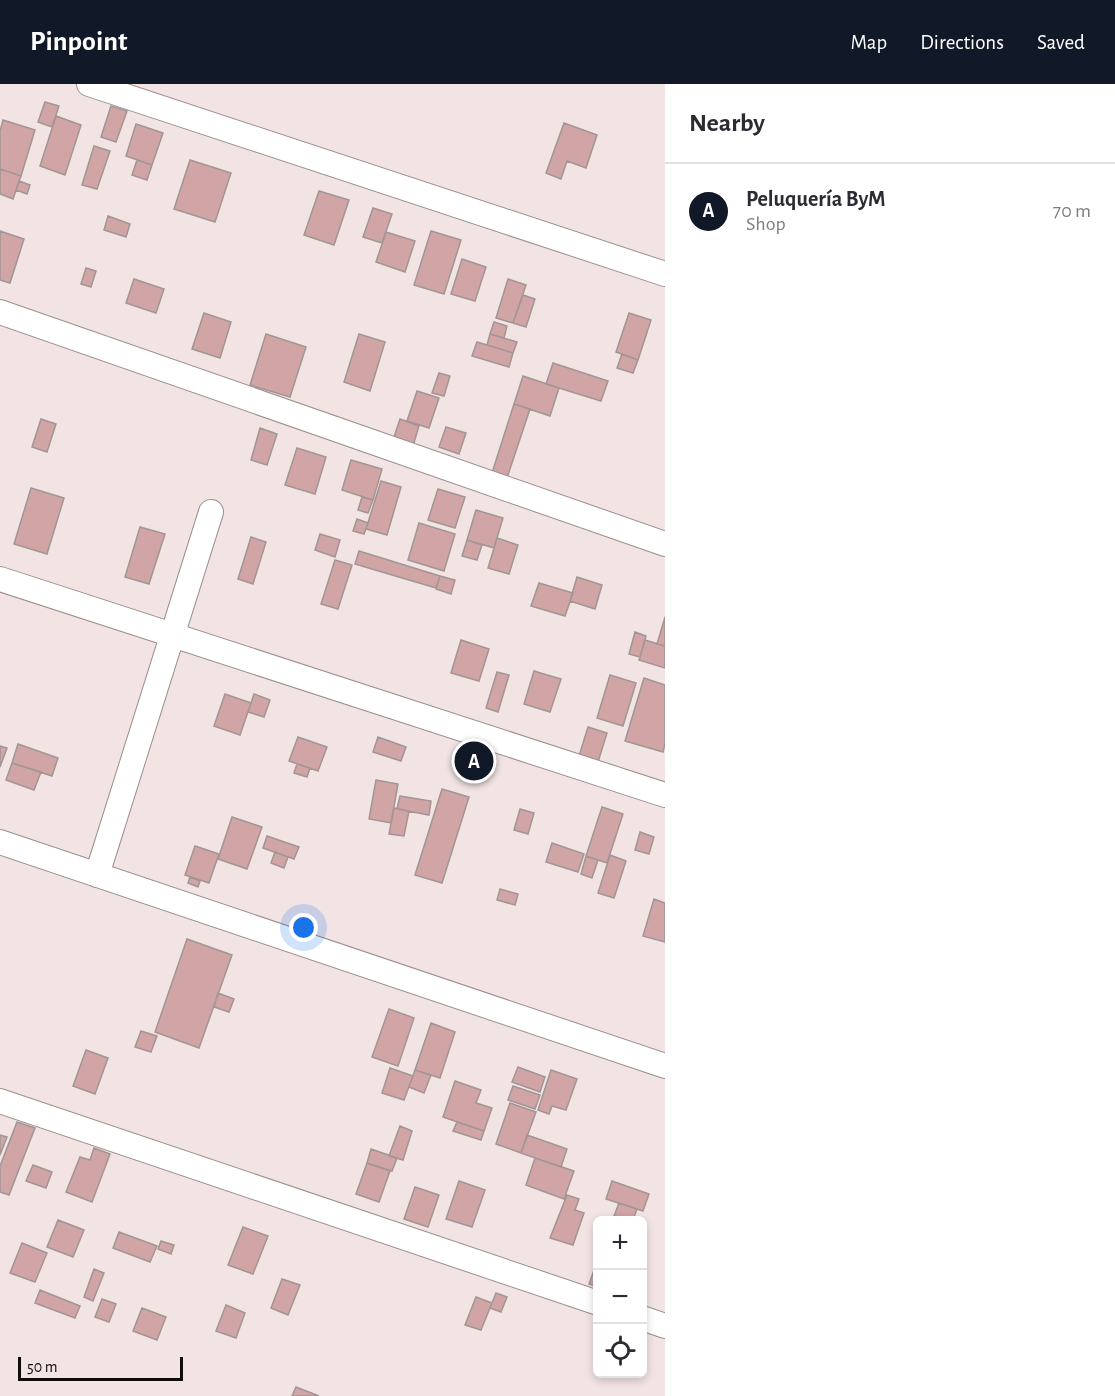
<!DOCTYPE html>
<html lang="en">
<head>
<meta charset="utf-8">
<style>
	body { margin:0; font-family:"Alegreya Sans",sans-serif; background:#f7f7f7; color:#2b2b33 }
	.controls { position:absolute; right:18px; bottom:18px; display:grid; overflow:hidden; border-radius:9px; box-shadow:0 3px 9px #0003 }
	.controls button { width:54px; height:54px; display:grid; place-items:center; padding:0; border:0; border-bottom:2px solid #e1e1e2; background:#fff; color:#2b2b33; font:30px sans-serif }
	.scale { position:absolute; left:18px; bottom:15px; width:165px; box-sizing:border-box; padding-left:6px; border:3px solid #0f0b0b; border-top:0; font-size:16px; line-height:21px; white-space:nowrap; color:#0f0b0b; -webkit-text-stroke:4px #f3e4e4; paint-order:stroke }
	.you { position:absolute; left:304px; top:844px; width:21px; height:21px; margin:-15px; border:4px solid #fff; border-radius:50%; background:#1a73e8; box-shadow:0 0 0 9px #1a73e833 }
	.badge { display:grid; place-items:center; width:39px; height:39px; border-radius:50%; background:#111827; color:#fff; font-size:20px; font-weight:700 }
	.pin { position:absolute; translate:-50% -50%; border:3px solid #fff; box-shadow:0 2px 6px #0006 }
	.list { margin:0; padding:0; list-style:none }
	h2 { display:flex; justify-content:space-between; align-items:center; height:78px; margin:0; padding:0 24px; font-size:26px }
	h2 small { font-size:20px; font-weight:400; color:#7c7c81 }
	.list li { display:grid; grid-template-columns:39px 1fr auto; gap:18px; align-items:center; box-sizing:border-box; height:96px; padding:0 24px; border-top:2px solid #e1e1e2 }
	.list b { display:block; font-size:22px; white-space:nowrap }
	.list p { margin:0; font-size:20px; white-space:nowrap; color:#7c7c81 }
	.list em { font-size:20px; font-style:normal; color:#7c7c81 }
	.icon { flex:none; width:33px; height:33px; fill:none; stroke:currentColor; stroke-width:2; stroke-linecap:round; stroke-linejoin:round }
	.map { position:relative; flex:none; width:665px; height:1312px; overflow:hidden }
	header { display:flex; align-items:center; gap:36px; box-sizing:border-box; height:84px; padding:0 30px; background:#111827; color:#fff }
	header strong { font-size:28px }
	nav { display:flex; gap:33px; margin-inline-start:auto; font-size:21px }
	main { display:flex }
	aside { flex:1; background:#fff }
	.map>svg:first-child { display:block }
</style>
</head>
<body>
<header>
<strong>Pinpoint</strong>
<nav><a>Map</a><a>Directions</a><a>Saved</a></nav>
</header>
<main>
<div class="map">
<svg width="665" height="1312" viewBox="0 0 665 1312">
	<rect width="100%" height="100%" fill="#f3e4e4"/>
	<path fill="#d1a4a5" stroke="#a29595" stroke-width="1.5" d="M 45,18 L 59,22 L 52,43 L 38,38 Z
		M 111,22 L 127,27 L 116,58 L 101,53 Z
		M 56,32 L 81,41 L 65,91 L 40,82 Z
		M 3,36 L 35,46 L 21,92 L 0,85 L 0,47 Z
		M 564,39 L 597,51 L 586,84 L 567,77 L 561,95 L 546,89 Z
		M 136,40 L 163,49 L 152,81 L 126,72 Z
		M 94,62 L 110,67 L 97,105 L 82,101 Z
		M 137,76 L 152,81 L 147,96 L 132,91 Z
		M 190,76 L 231,89 L 215,138 L 174,125 Z
		M 0,85 L 21,92 L 13,115 L 0,110 Z
		M 19,97 L 30,101 L 27,110 L 16,106 Z
		M 319,107 L 349,116 L 334,161 L 304,151 Z
		M 373,124 L 392,130 L 382,159 L 363,153 Z
		M 108,132 L 130,140 L 126,153 L 104,146 Z
		M 0,147 L 24,155 L 10,199 L 0,196 Z
		M 431,147 L 461,156 L 444,210 L 414,201 Z
		M 386,148 L 415,157 L 405,188 L 376,178 Z
		M 462,175 L 486,183 L 475,217 L 451,210 Z
		M 86,184 L 96,187 L 91,203 L 81,200 Z
		M 134,195 L 164,205 L 156,229 L 126,219 Z
		M 508,195 L 526,201 L 513,239 L 496,234 Z
		M 523,211 L 535,215 L 526,243 L 513,239 Z
		M 204,229 L 231,238 L 220,274 L 192,265 Z
		M 629,229 L 651,236 L 638,276 L 616,268 Z
		M 494,238 L 507,242 L 504,254 L 490,250 Z
		M 266,250 L 306,263 L 290,313 L 250,301 Z
		M 359,250 L 385,258 L 370,307 L 344,298 Z
		M 490,250 L 517,258 L 513,269 L 487,261 Z
		M 477,258 L 513,269 L 509,283 L 472,272 Z
		M 622,270 L 638,276 L 633,289 L 617,284 Z
		M 553,279 L 608,297 L 601,317 L 546,300 Z
		M 439,289 L 450,292 L 444,312 L 432,309 Z
		M 523,292 L 559,304 L 550,332 L 514,320 Z
		M 417,307 L 439,314 L 429,344 L 407,337 Z
		M 514,320 L 530,325 L 506,397 L 491,392 Z
		M 41,335 L 56,340 L 47,368 L 32,363 Z
		M 400,335 L 419,342 L 412,365 L 392,359 Z
		M 446,343 L 466,349 L 459,370 L 439,363 Z
		M 260,344 L 277,350 L 267,381 L 251,376 Z
		M 297,364 L 326,373 L 315,410 L 285,401 Z
		M 351,376 L 382,385 L 373,416 L 342,406 Z
		M 381,397 L 401,403 L 387,451 L 366,445 Z
		M 31,404 L 64,414 L 47,470 L 14,460 Z
		M 438,405 L 465,413 L 455,444 L 428,436 Z
		M 362,413 L 373,416 L 368,429 L 358,426 Z
		M 476,426 L 503,434 L 494,464 L 467,456 Z
		M 357,435 L 368,439 L 364,450 L 353,447 Z
		M 419,439 L 455,450 L 444,487 L 408,476 Z
		M 140,443 L 165,450 L 149,500 L 125,493 Z
		M 320,450 L 340,456 L 335,473 L 315,466 Z
		M 251,453 L 266,458 L 253,500 L 238,495 Z
		M 497,454 L 518,461 L 509,490 L 488,484 Z
		M 467,456 L 482,461 L 477,476 L 462,472 Z
		M 359,467 L 440,492 L 436,504 L 355,480 Z
		M 335,476 L 352,481 L 338,525 L 321,520 Z
		M 440,492 L 455,496 L 451,510 L 436,505 Z
		M 577,493 L 602,501 L 595,525 L 570,517 Z
		M 539,499 L 573,509 L 565,532 L 531,522 Z
		M 665,533 L 665,562 L 657,560 Z
		M 635,548 L 646,552 L 640,573 L 629,570 Z
		M 461,556 L 489,565 L 479,597 L 451,589 Z
		M 645,556 L 665,562 L 665,584 L 639,576 Z
		M 534,587 L 561,595 L 550,628 L 524,620 Z
		M 497,588 L 509,591 L 498,628 L 486,624 Z
		M 610,591 L 636,599 L 623,642 L 597,634 Z
		M 644,594 L 665,601 L 665,660 L 663,668 L 625,657 Z
		M 225,610 L 251,619 L 240,651 L 214,642 Z
		M 254,610 L 270,616 L 264,633 L 248,628 Z
		M 588,643 L 607,649 L 598,678 L 579,672 Z
		M 298,653 L 327,663 L 318,687 L 289,677 Z
		M 378,653 L 406,663 L 401,677 L 373,668 Z
		M 18,660 L 58,674 L 52,692 L 12,679 Z
		M 0,662 L 7,664 L 0,683 Z
		M 459,666 L 493,676 L 489,689 L 454,679 Z
		M 12,679 L 41,688 L 34,706 L 6,696 Z
		M 297,680 L 310,684 L 307,693 L 294,689 Z
		M 376,696 L 398,700 L 391,739 L 369,735 Z
		M 442,705 L 469,713 L 442,799 L 415,791 Z
		M 400,712 L 431,717 L 429,731 L 397,725 Z
		M 602,723 L 623,730 L 607,779 L 586,772 Z
		M 394,724 L 409,727 L 404,752 L 389,750 Z
		M 520,725 L 534,729 L 528,750 L 514,746 Z
		M 232,733 L 262,743 L 247,785 L 218,775 Z
		M 640,748 L 654,753 L 649,770 L 635,766 Z
		M 267,752 L 299,763 L 294,775 L 263,764 Z
		M 552,759 L 584,770 L 578,788 L 546,778 Z
		M 195,762 L 219,770 L 209,799 L 185,791 Z
		M 275,768 L 288,773 L 284,784 L 271,779 Z
		M 610,771 L 626,777 L 614,814 L 598,809 Z
		M 586,772 L 598,776 L 592,794 L 581,790 Z
		M 190,793 L 200,797 L 198,803 L 188,799 Z
		M 500,805 L 518,810 L 515,821 L 497,816 Z
		M 654,815 L 665,819 L 665,858 L 643,852 Z
		M 187,855 L 232,871 L 199,964 L 155,948 Z
		M 218,909 L 234,915 L 229,928 L 214,923 Z
		M 389,925 L 414,934 L 398,982 L 372,973 Z
		M 431,939 L 455,948 L 440,994 L 415,986 Z
		M 141,947 L 157,952 L 151,968 L 135,963 Z
		M 86,966 L 108,974 L 95,1010 L 73,1002 Z
		M 518,983 L 545,993 L 540,1008 L 512,998 Z
		M 390,984 L 413,992 L 404,1016 L 382,1009 Z
		M 415,986 L 431,991 L 424,1009 L 409,1003 Z
		M 551,986 L 577,995 L 566,1026 L 552,1022 L 549,1030 L 538,1026 Z
		M 455,997 L 481,1006 L 476,1019 L 492,1024 L 484,1047 L 443,1033 Z
		M 513,1002 L 540,1011 L 535,1025 L 508,1016 Z
		M 510,1019 L 536,1028 L 521,1069 L 496,1060 Z
		M 17,1038 L 35,1044 L 9,1111 L 0,1108 L 0,1082 Z
		M 457,1038 L 484,1047 L 481,1056 L 453,1047 Z
		M 400,1042 L 412,1047 L 403,1076 L 389,1072 Z
		M 0,1051 L 7,1053 L 0,1071 Z
		M 527,1051 L 567,1065 L 561,1083 L 521,1069 Z
		M 94,1064 L 110,1070 L 92,1118 L 66,1108 L 80,1073 L 90,1076 Z
		M 371,1065 L 397,1074 L 392,1087 L 367,1079 Z
		M 535,1074 L 574,1087 L 564,1115 L 526,1101 Z
		M 367,1079 L 390,1087 L 379,1118 L 356,1110 Z
		M 33,1081 L 52,1088 L 46,1104 L 26,1097 Z
		M 459,1097 L 485,1106 L 472,1143 L 446,1135 Z
		M 612,1097 L 649,1110 L 643,1127 L 606,1115 Z
		M 415,1103 L 439,1111 L 428,1143 L 404,1135 Z
		M 567,1111 L 579,1115 L 575,1126 L 584,1129 L 573,1161 L 550,1154 Z
		M 619,1119 L 637,1125 L 633,1136 L 614,1132 Z
		M 58,1136 L 84,1146 L 73,1173 L 47,1163 Z
		M 243,1143 L 268,1152 L 253,1190 L 228,1181 Z
		M 119,1148 L 157,1162 L 150,1178 L 113,1164 Z
		M 161,1157 L 174,1161 L 171,1170 L 158,1165 Z
		M 22,1159 L 47,1169 L 35,1198 L 10,1189 Z
		M 598,1175 L 598,1203 L 589,1200 Z
		M 94,1185 L 104,1189 L 93,1217 L 84,1213 Z
		M 282,1195 L 300,1201 L 288,1231 L 271,1224 Z
		M 40,1206 L 80,1222 L 75,1234 L 35,1219 Z
		M 496,1209 L 507,1213 L 501,1228 L 490,1224 Z
		M 476,1213 L 492,1219 L 481,1246 L 465,1241 Z
		M 102,1215 L 116,1220 L 109,1238 L 95,1233 Z
		M 226,1221 L 245,1229 L 236,1254 L 216,1247 Z
		M 142,1224 L 166,1233 L 157,1256 L 133,1247 Z
		M 296,1303 L 319,1312 L 292,1312 Z"/>
	<g fill="none" stroke-linecap="round" stroke-linejoin="round">
		<g stroke="#9b8e8e" stroke-width="26">
			<path id="minor" d="M 89,0 L 665,190
				M 0,228 L 665,460
				M 0,495 L 665,711
				M 0,758 L 665,982
				M 97,791 L 211,428
				M 0,1017 L 598,1219
				M 642,1234 L 665,1242"/>
		</g>
		<use href="#minor" stroke="#fff" stroke-width="24"/>
	</g>
</svg>
<div class="controls">
<button>+</button>
<button>−</button>
<button><svg class="icon" aria-label="locate" viewBox="0 0 24 24"><circle cx="12" cy="12" r="6"/><path d="M12 2v4M12 18v4M2 12h4M18 12h4"/></svg></button>
</div>
<div class="scale">50 m</div>
<div class="you"></div>
<div class="pin badge" style="left:474px;top:677px">A</div>
</div>
<aside>
<h2>Nearby<small></small></h2>
<ul class="list">
<li><span class="badge">A</span><div><b>Peluquería ByM</b><p>Shop</p></div><em>70 m</em></li>
</ul>
</aside>
</main>
</body>
</html>
